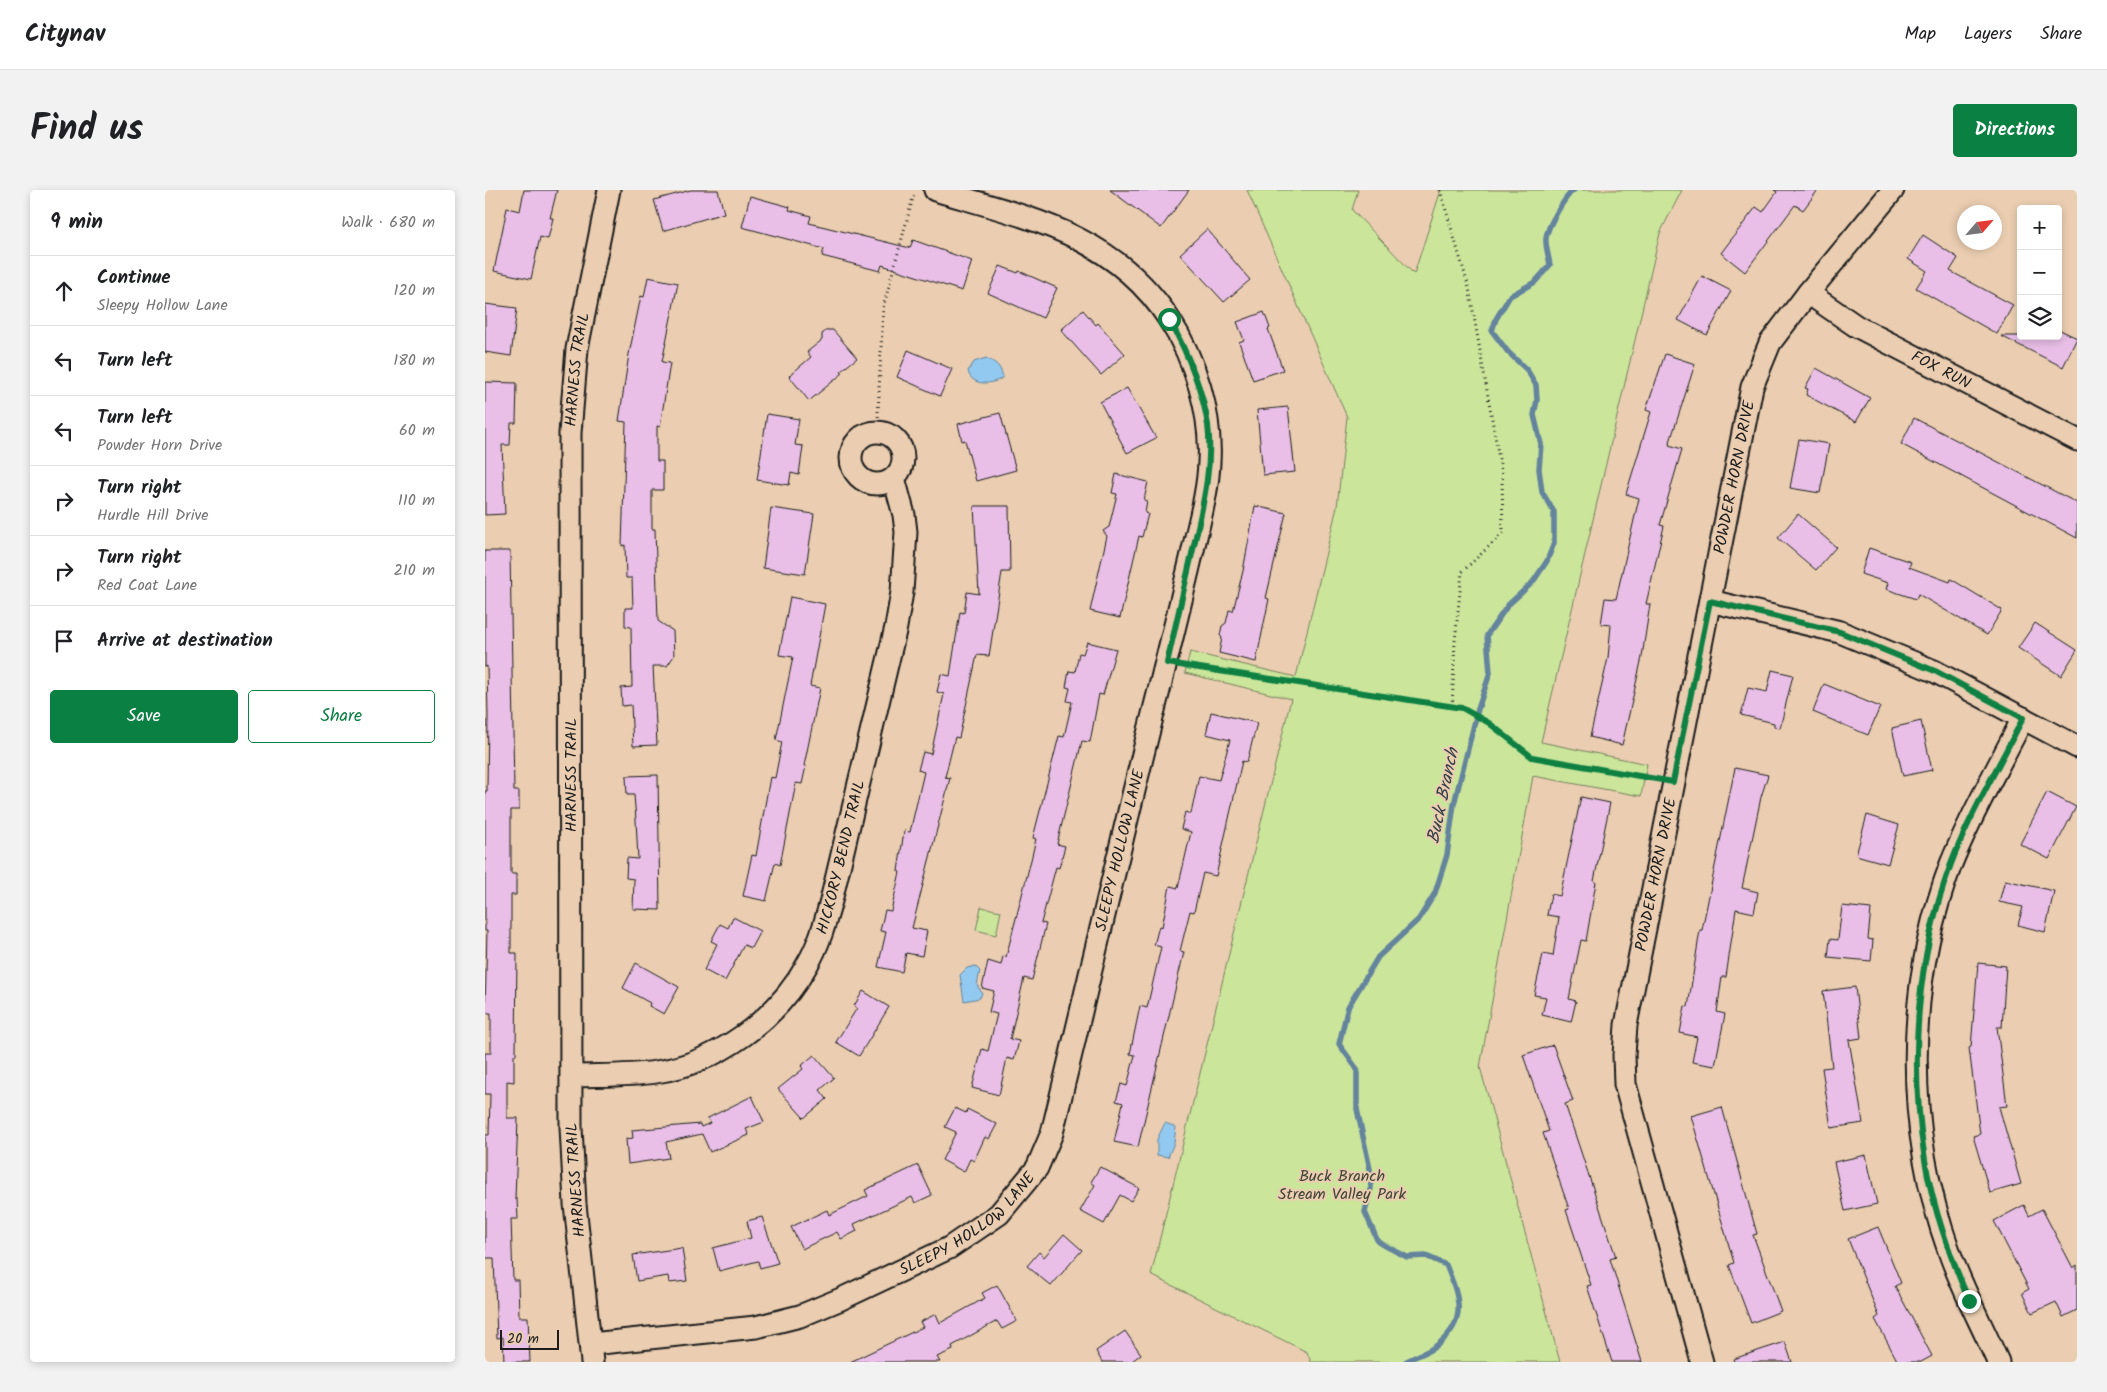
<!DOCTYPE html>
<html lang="en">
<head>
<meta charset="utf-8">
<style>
	body { margin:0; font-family:Kalam,sans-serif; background:#f2f2f2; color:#202124 }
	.controls { position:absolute; right:15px; top:15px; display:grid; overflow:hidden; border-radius:5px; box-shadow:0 2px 8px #0003 }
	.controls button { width:45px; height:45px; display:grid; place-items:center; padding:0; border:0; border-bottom:1px solid #e0e0e0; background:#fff; color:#202124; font:25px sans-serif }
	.compass { position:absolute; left:1472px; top:15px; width:45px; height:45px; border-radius:50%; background:#fff; box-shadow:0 2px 8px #0003; rotate:62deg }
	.scale { position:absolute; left:15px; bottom:12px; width:59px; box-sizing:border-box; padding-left:5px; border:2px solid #1c1c1c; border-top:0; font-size:14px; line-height:18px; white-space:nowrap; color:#1c1c1c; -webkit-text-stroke:4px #ebceb1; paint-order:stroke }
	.stop { position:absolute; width:15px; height:15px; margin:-11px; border:4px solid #0b8043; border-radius:50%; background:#fff }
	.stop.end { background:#0b8043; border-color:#fff; box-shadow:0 1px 5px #0008 }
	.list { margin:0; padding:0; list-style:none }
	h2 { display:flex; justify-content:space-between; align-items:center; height:65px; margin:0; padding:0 20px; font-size:21px }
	h2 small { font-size:16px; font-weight:400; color:#757577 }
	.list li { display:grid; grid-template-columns:32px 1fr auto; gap:15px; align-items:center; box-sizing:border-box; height:70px; padding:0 20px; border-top:1px solid #e0e0e0 }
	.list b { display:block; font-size:19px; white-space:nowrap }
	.list p { margin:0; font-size:16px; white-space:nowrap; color:#757577 }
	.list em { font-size:16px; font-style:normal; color:#757577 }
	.actions { display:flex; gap:10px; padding:15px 20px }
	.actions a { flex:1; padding:11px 0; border:1px solid #0b8043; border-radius:5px; text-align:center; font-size:18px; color:#0b8043 }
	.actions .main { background:#0b8043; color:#fff }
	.icon { flex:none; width:28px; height:28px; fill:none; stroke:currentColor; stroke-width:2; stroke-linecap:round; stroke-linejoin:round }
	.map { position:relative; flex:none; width:1592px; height:1172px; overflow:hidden; border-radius:5px }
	header { display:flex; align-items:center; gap:30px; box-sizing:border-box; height:70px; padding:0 25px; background:#fff; border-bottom:1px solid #e0e0e0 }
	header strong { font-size:24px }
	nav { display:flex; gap:28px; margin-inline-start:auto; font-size:18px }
	.intro { display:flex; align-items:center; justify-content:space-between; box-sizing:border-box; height:120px; padding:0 30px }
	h1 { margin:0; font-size:35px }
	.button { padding:12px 22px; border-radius:5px; background:#0b8043; color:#fff; font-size:18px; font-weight:700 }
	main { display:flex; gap:30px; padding:0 30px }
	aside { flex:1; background:#fff; border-radius:5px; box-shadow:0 2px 8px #0003 }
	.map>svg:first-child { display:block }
</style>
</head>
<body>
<header>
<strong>Citynav</strong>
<nav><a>Map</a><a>Layers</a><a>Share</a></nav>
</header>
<div class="intro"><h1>Find us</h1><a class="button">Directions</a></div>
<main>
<aside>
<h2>9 min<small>Walk · 680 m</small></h2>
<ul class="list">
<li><svg class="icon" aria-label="ahead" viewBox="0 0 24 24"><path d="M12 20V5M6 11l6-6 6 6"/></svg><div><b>Continue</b><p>Sleepy Hollow Lane</p></div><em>120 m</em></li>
<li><svg class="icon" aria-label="left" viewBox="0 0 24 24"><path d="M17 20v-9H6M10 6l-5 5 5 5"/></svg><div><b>Turn left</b></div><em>180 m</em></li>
<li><svg class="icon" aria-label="left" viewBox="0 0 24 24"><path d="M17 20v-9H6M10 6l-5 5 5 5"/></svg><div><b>Turn left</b><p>Powder Horn Drive</p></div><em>60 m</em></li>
<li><svg class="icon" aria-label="right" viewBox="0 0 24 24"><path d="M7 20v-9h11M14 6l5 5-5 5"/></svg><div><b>Turn right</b><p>Hurdle Hill Drive</p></div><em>110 m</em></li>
<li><svg class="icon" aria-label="right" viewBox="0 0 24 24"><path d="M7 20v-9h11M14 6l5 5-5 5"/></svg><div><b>Turn right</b><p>Red Coat Lane</p></div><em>210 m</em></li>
<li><svg class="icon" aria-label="arrive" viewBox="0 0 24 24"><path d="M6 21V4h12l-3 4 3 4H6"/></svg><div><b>Arrive at destination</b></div></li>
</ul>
<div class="actions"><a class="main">Save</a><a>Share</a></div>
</aside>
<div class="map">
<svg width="1592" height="1172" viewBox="0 0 1592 1172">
	<rect width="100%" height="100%" fill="#ebceb1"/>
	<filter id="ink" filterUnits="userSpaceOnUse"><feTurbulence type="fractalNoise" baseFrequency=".02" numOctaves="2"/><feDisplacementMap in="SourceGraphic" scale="10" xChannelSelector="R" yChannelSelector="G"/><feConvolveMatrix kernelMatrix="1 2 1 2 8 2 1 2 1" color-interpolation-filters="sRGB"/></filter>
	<g filter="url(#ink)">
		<path fill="#cbe59b" stroke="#74805c" d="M 762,0 L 873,0 L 867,20 L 929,84 L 956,0 L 1197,0 L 1175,43 L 1056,552 L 1162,574 L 1156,606 L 1048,586 L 995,877 L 1075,1172 L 826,1172 L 822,1162 L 666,1085 L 806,509 L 700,483 L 705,462 L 811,487 L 852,317 L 862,227 Z
			M 496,717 L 516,721 L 511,745 L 491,740 Z"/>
		<path fill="#92c9f1" stroke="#63849c" d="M 501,168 C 511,173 515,175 518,187 C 509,195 486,197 483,181 L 489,172 Z
			M 490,776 L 495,781 L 492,795 L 497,803 L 495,808 L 479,811 L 475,785 L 482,778 Z
			M 680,933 L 691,937 L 689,953 L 683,967 L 672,965 L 672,949 Z"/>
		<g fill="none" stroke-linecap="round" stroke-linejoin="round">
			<path stroke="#63849c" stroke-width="5.5" d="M 920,1172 C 930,1166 942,1163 951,1156 C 984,1131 974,1107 961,1075 L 941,1066 L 922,1067 L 893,1052 L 880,1022 L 886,998 L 885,979 L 872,919 L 872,879 L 854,854 L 863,817 L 893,767 L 934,729 L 950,703 L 962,665 L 969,614 L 993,519 L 1005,483 L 1002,445 L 1023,415 L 1048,392 L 1062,371 L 1069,353 L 1069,322 L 1057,302 L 1054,279 L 1056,254 L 1049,225 L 1052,210 L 1051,195 L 1042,180 L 1023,162 L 1007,141 L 1011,129 L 1025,106 L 1050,92 L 1065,75 C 1064,67 1060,56 1061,48 C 1062,37 1081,5 1089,0"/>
		</g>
		<path fill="#e9bfe7" stroke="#1c1c1c" d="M 39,0 L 72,0 L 65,28 L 68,28 L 63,49 L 55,47 L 46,89 L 9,81 L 22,18 L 35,21 Z
			M 206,0 L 233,0 L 239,23 L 178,41 L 169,10 Z
			M 625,0 L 704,0 L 676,38 Z
			M 1289,0 L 1333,0 L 1318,20 L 1310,15 L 1260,82 L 1236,63 L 1271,17 L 1278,22 L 1292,2 Z
			M 265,6 L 305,17 L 304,20 L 326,26 L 324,33 L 425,58 L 428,50 L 487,71 L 477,101 L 397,75 L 395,81 L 337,66 L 339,59 L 257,37 Z
			M 722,39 L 765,90 L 739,112 L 695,64 Z
			M 1438,45 L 1473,68 L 1465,81 L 1528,115 L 1512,144 L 1431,98 L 1442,81 L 1423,69 Z
			M 515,76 L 533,83 L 534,81 L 572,98 L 558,128 L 503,103 Z
			M 1217,86 L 1246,101 L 1222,145 L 1193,130 Z
			M 163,87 L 193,93 L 177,172 L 185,173 L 175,237 L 172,236 L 172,271 L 178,271 L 178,300 L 167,300 L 167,339 L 170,339 L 173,431 L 188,441 L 189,466 L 182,476 L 168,476 L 172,555 L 148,556 L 146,515 L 137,516 L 136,498 L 147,497 L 146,437 L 140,436 L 140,418 L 148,418 L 147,388 L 141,388 L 140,355 L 137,356 L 141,232 L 134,231 L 144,164 L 156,106 L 159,107 Z
			M 0,114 L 32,118 L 26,166 L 0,162 Z
			M 598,120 L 611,135 L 613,133 L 640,164 L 616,185 L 576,140 Z
			M 779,122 L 785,138 L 783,139 L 798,180 L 768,190 L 754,152 L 759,150 L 752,132 Z
			M 1573,139 L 1592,148 L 1578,177 L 1516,146 L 1573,146 Z
			M 342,140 L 348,140 L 372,168 L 356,181 L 358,183 L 324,211 L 304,186 L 326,167 L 322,162 L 337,150 L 337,144 Z
			M 423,160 L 467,179 L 455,206 L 412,187 Z
			M 1180,164 L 1210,174 L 1184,255 L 1197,259 L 1175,335 L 1179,336 L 1161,414 L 1165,414 L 1157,467 L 1137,555 L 1105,547 L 1123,468 L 1126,435 L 1116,434 L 1120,408 L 1131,409 L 1154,308 L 1141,304 L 1166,222 L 1161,220 Z
			M 1331,178 L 1385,208 L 1371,232 L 1321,205 L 1323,199 L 1320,198 Z
			M 0,192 L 32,193 L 31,233 L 26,233 L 25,255 L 17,255 L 20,324 L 0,325 Z
			M 642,198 L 671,248 L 642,263 L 615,212 Z
			M 803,217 L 810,282 L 778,285 L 772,220 Z
			M 515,223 L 531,280 L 491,291 L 480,250 L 477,251 L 473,234 Z
			M 282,224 L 314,229 L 310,255 L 318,256 L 314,285 L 306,283 L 304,295 L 272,290 Z
			M 1429,228 L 1592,313 L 1592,348 L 1416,254 Z
			M 1314,249 L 1344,254 L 1335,303 L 1305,298 Z
			M 631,284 L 663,292 L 659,310 L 662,311 L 660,323 L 663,324 L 657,347 L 654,346 L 635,428 L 605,421 L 622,346 L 618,341 L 624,337 L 632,304 L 627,303 Z
			M 489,316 L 524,316 L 525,382 L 517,382 L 504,466 L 492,465 L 474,548 L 470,547 L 460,587 L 465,588 L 427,738 L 442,741 L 437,766 L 421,763 L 417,782 L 393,777 L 401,742 L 395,741 L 400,720 L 406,721 L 415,682 L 413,681 L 419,641 L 425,642 L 439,582 L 433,580 L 438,562 L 446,564 L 459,504 L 452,502 L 456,484 L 465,486 L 475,422 L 479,423 L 482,402 L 494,404 Z
			M 770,316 L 801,323 L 781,408 L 784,409 L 771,472 L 734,463 L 737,448 L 735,445 L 737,436 L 741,433 L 744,420 L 748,421 L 758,381 Z
			M 286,318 L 329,324 L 320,384 L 278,378 Z
			M 1313,324 L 1351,357 L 1331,380 L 1293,348 Z
			M 1384,358 L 1426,372 L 1424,377 L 1465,392 L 1466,389 L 1517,420 L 1502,445 L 1433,404 L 1431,409 L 1401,399 L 1403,393 L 1376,384 Z
			M 0,361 L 25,361 L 29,601 L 34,601 L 34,620 L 26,620 L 26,684 L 31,684 L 31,705 L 26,705 L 26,763 L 32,763 L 31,865 L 29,865 L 29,892 L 22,891 L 22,928 L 33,928 L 30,1009 L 32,1009 L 33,1029 L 26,1029 L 28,1090 L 33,1090 L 34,1127 L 43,1127 L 45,1172 L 19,1172 L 18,1147 L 12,1148 L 9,1068 L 0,1068 L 0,945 L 4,945 L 5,904 L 0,904 L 0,863 L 6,863 L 6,823 L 0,823 L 2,741 L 0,741 L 0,601 L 2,601 L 3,525 L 2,476 L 0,477 Z
			M 305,407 L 340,414 L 325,496 L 335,498 L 319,576 L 321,576 L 317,594 L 311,593 L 295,675 L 290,673 L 281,711 L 258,706 L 267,665 L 271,666 L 285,587 L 290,588 L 297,552 L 291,550 L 308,467 L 294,465 Z
			M 1550,433 L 1592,460 L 1576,486 L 1533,458 Z
			M 602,452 L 631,459 L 618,505 L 614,504 L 605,552 L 597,551 L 572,654 L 580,656 L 574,678 L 571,677 L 556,733 L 561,734 L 547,790 L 539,788 L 525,849 L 534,851 L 532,859 L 529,870 L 522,868 L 514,905 L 487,898 L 497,859 L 503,861 L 512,824 L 504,822 L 509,801 L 497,798 L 503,771 L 516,775 L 518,766 L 521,767 L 546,670 L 551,649 L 548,648 L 574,546 L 579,547 L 587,512 L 582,511 L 585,498 L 581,497 L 584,481 L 590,482 L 594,463 L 598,464 Z
			M 1287,480 L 1308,485 L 1295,538 L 1289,537 L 1289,533 L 1256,525 L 1263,498 L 1282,502 Z
			M 1339,494 L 1395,517 L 1383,545 L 1328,522 Z
			M 726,522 L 772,533 L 762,572 L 757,571 L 731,686 L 718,683 L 709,722 L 705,721 L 695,761 L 699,762 L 653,957 L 629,952 L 638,913 L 631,911 L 636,894 L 642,896 L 650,865 L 645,864 L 655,816 L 662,818 L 676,757 L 669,755 L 674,736 L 677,737 L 685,696 L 693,698 L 706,642 L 696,639 L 700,622 L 706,624 L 714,586 L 734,590 L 745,550 L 721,544 Z
			M 1436,531 L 1447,580 L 1418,586 L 1407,538 Z
			M 1250,578 L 1283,585 L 1276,607 L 1257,698 L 1273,702 L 1269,723 L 1251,719 L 1241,787 L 1237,787 L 1232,822 L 1240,824 L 1230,876 L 1207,872 L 1212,847 L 1195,843 L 1200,816 L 1203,817 L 1215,740 L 1217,740 Z
			M 173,585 L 175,720 L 148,719 L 149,689 L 141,688 L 142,668 L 153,669 L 151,630 L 149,605 L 142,605 L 141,586 Z
			M 1562,602 L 1591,617 L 1564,669 L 1535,654 Z
			M 1096,607 L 1125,613 L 1109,691 L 1111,692 L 1101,751 L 1096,750 L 1084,809 L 1091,811 L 1086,832 L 1057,825 L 1061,807 L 1049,805 L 1058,764 L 1068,766 L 1074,727 L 1062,725 L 1066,704 L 1075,706 Z
			M 1382,625 L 1414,635 L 1403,674 L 1371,665 Z
			M 1520,690 L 1569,701 L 1560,742 L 1533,735 L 1538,717 L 1514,712 Z
			M 1357,716 L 1386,719 L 1383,749 L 1388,750 L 1386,771 L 1343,767 L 1345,749 L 1353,750 Z
			M 248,727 L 275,741 L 266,758 L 259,755 L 240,791 L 219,780 L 232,754 L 226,751 L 235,734 L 243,738 Z
			M 151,773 L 194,797 L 179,824 L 164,816 L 165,813 L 138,798 Z
			M 1493,773 L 1521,776 L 1517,837 L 1512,837 L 1522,916 L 1514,917 L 1536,994 L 1505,1003 L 1488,946 L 1495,944 L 1484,858 L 1486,857 Z
			M 1370,797 L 1376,848 L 1364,850 L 1378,933 L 1346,938 L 1337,878 L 1347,877 L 1338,801 Z
			M 378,801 L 404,817 L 374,866 L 351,852 L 372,818 L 369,816 Z
			M 1068,855 L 1088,911 L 1080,914 L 1131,1067 L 1125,1069 L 1157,1172 L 1127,1172 L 1102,1096 L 1106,1095 L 1081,1020 L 1084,1019 L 1058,943 L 1064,941 L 1038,865 Z
			M 329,865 L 349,888 L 335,900 L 342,909 L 319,928 L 293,899 L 318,879 L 316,876 Z
			M 267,906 L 279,932 L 261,939 L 264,945 L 225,962 L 217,944 L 181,952 L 184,968 L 143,974 L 141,949 L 148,948 L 147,940 L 215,934 L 216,937 L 225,933 L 223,928 Z
			M 1237,917 L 1272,1044 L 1268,1045 L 1296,1121 L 1266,1133 L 1244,1075 L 1249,1073 L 1206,926 Z
			M 470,918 L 481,923 L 482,919 L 512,934 L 504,949 L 500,947 L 489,971 L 485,969 L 479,982 L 457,970 L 471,942 L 460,937 Z
			M 1381,965 L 1392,1014 L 1360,1021 L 1349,972 Z
			M 433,975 L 447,1005 L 430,1013 L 427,1007 L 369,1034 L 372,1041 L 356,1049 L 352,1042 L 317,1059 L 306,1037 L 342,1020 L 344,1025 L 383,1006 L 380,1000 Z
			M 615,977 L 654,998 L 646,1011 L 635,1005 L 619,1034 L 595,1021 L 610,995 L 606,992 Z
			M 1539,1015 L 1544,1026 L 1557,1019 L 1588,1078 L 1592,1075 L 1592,1120 L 1578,1127 L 1571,1112 L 1547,1123 L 1537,1103 L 1544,1099 L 1509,1031 Z
			M 277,1027 L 293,1073 L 275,1078 L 273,1071 L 234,1081 L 228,1058 L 266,1048 L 262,1031 Z
			M 1393,1037 L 1416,1093 L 1410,1096 L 1447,1166 L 1436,1172 L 1413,1172 L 1390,1129 L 1394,1126 L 1363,1049 Z
			M 579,1044 L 597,1060 L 566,1096 L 542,1076 L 554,1062 L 559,1067 Z
			M 197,1058 L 202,1091 L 184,1093 L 183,1086 L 152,1091 L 148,1065 Z
			M 512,1095 L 532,1131 L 517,1139 L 512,1131 L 467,1156 L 468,1160 L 452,1167 L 455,1172 L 365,1172 L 438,1137 L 435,1132 L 451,1124 L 455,1133 L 500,1108 L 497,1103 Z
			M 640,1141 L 656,1164 L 646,1172 L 617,1172 L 611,1161 Z
			M 1300,1152 L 1307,1172 L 1249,1172 L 1248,1169 Z"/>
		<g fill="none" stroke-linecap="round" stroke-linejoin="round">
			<g stroke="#1c1c1c" stroke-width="25">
				<g id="minor">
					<path id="s1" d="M 1323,103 L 1371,136 L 1592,250"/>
					<circle cx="392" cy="268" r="26"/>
					<path d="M 1225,411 L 1355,442 L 1449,481 L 1592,557"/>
					<path id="s2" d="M 88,886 C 115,885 144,886 171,882 C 233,873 292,829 322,775 C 334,755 340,733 346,711 L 411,437 L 417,402 L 421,342 L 419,325 L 409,288"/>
					<path id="s3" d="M 106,1154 L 271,1137 L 315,1126 L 356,1109 L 464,1058 L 514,1024 L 552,978 L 567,943 C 601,803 633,663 668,524 C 682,469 695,415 708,360 C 714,332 723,302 724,272 C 727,224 710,169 684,129 C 628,43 540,27 450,0"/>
					<path id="s4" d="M 107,1172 L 90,1014 L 86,937 L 85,243 L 92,159 L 124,0"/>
					<path id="s5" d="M 1217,1172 L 1140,894 L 1139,865 L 1141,835 L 1267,197 L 1285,153 L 1323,103 L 1408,0"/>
					<path d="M 1513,1172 C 1497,1135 1477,1099 1464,1061 C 1420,939 1420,796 1466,674 C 1486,624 1514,576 1538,528"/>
				</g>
			</g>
			<path stroke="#1c1c1c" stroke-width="3" stroke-dasharray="1 4" stroke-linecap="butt" d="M 955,0 L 984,98 L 1017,286 L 1018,343 L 977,382 L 970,451 L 967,517
				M 394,242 L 393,223 L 398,118 L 429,4
				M 700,477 L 977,518 L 1004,533 L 1047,567 L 1171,589"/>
			<use href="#minor" stroke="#ebceb1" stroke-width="21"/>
		</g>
	</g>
	<g fill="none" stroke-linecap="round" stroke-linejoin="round" filter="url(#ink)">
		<path stroke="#0b8043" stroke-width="6" d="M 684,129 C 702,162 717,196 723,235 C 728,275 718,315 709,355 C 700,394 691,434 682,473 L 977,518 L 1004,533 L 1047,567 L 1188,592 L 1225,411 L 1355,442 L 1450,481 L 1538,528 C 1514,576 1485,624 1466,674 C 1431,768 1424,872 1440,970 C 1448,1019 1465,1065 1484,1111"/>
	</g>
	<g text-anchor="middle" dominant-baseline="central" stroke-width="4" stroke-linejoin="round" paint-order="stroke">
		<g font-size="16" fill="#1c1c1c" stroke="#ebceb1">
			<text stroke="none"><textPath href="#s1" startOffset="154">FOX RUN</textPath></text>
			<text stroke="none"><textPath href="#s4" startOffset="994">HARNESS TRAIL</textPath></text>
			<text stroke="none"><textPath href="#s5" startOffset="906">POWDER HORN DRIVE</textPath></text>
			<text transform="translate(86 585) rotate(-90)">HARNESS TRAIL</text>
			<text stroke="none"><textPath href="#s3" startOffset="824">SLEEPY HOLLOW LANE</textPath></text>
			<text stroke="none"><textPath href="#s2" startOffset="388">HICKORY BEND TRAIL</textPath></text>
			<text stroke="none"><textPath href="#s5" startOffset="501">POWDER HORN DRIVE</textPath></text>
			<text transform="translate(91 990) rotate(-94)">HARNESS TRAIL</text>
			<text stroke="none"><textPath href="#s3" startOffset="404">SLEEPY HOLLOW LANE</textPath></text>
		</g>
		<g font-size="16" fill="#3f4435" stroke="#ebceb1">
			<text x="857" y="986">Buck Branch<tspan x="857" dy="18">Stream Valley Park</tspan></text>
		</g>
		<g font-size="18" font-style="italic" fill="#343f47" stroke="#ebceb1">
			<text transform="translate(959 606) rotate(-78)">Buck Branch</text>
		</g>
	</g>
</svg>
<div class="controls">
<button>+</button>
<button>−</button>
<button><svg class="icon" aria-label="layers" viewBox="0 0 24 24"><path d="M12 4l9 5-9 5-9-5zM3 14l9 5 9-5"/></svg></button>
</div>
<svg class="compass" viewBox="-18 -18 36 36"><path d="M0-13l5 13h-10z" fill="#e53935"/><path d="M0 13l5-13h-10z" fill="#757577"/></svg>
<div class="scale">20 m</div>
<div class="stop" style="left:684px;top:129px"></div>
<div class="stop end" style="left:1484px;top:1111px"></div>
</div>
</main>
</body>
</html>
